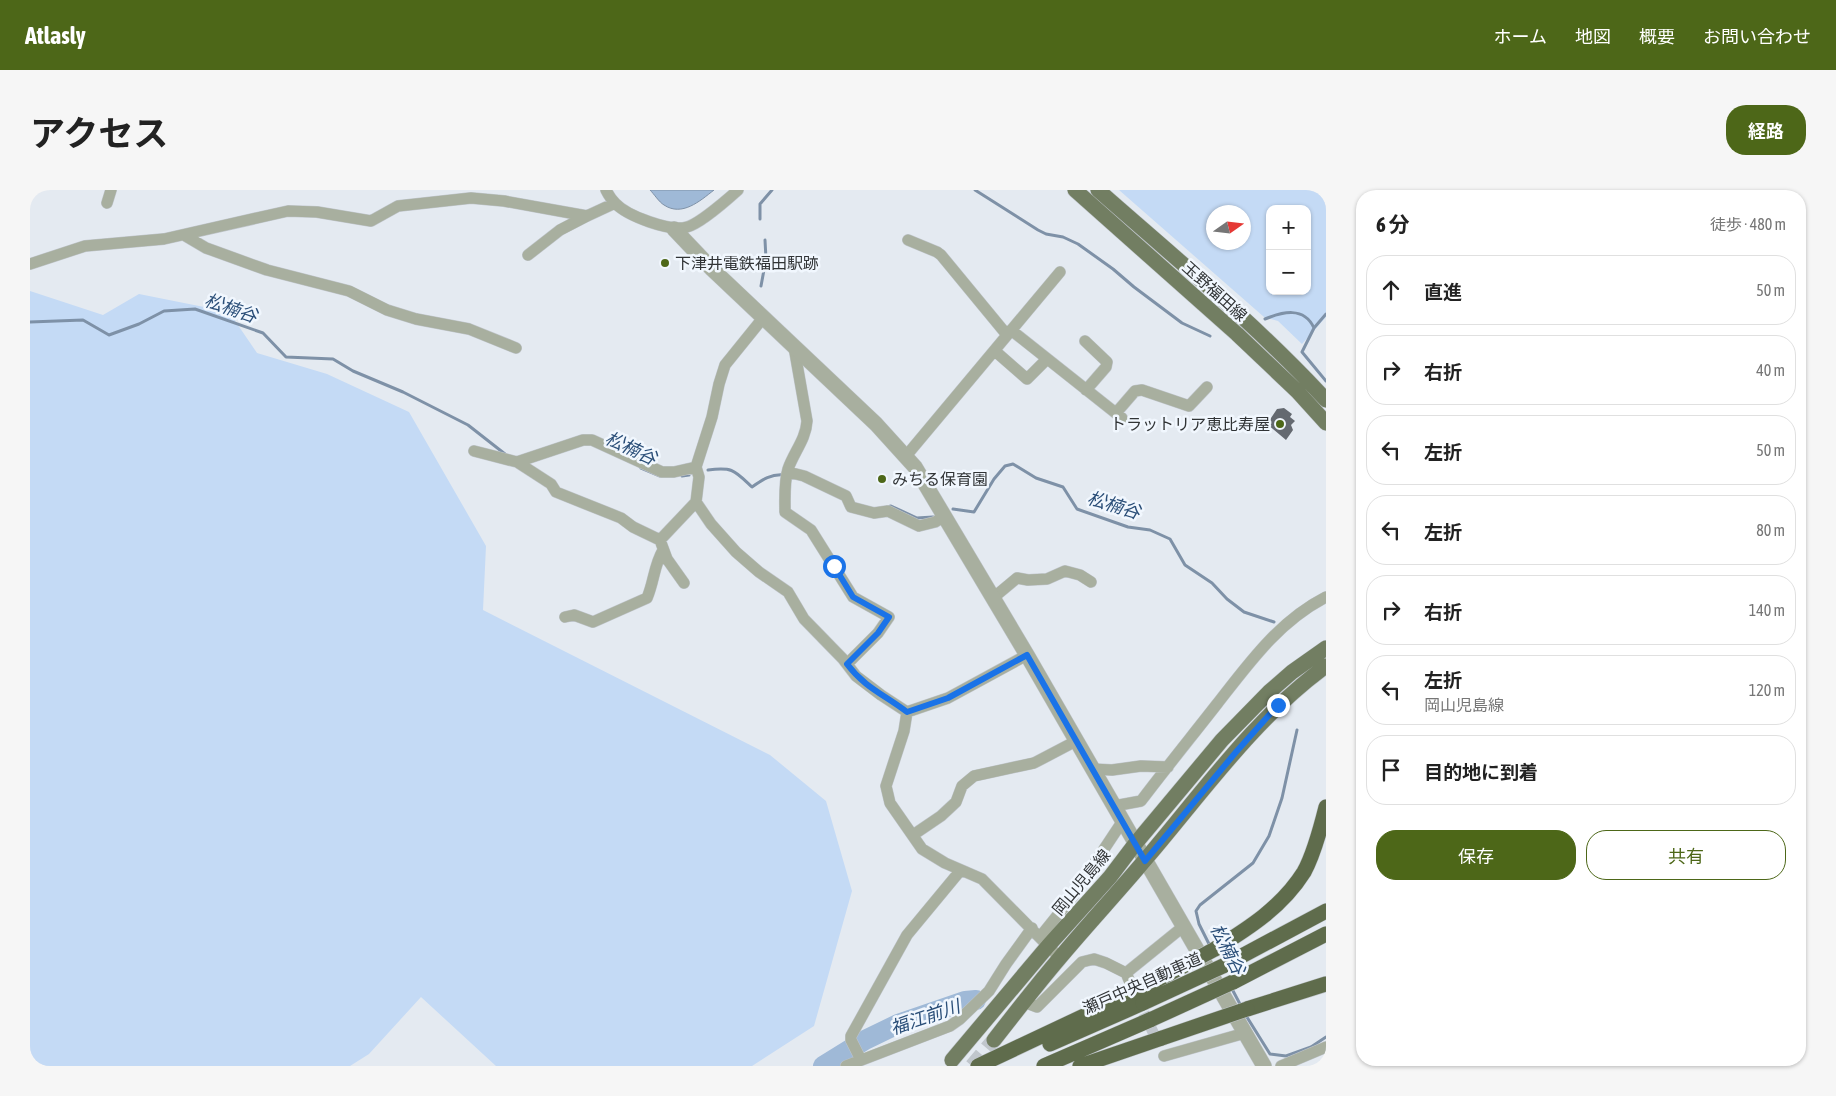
<!DOCTYPE html>
<html lang="ja">
<head>
<meta charset="utf-8">
<style>
	body { margin:0; font-family:"Asap Condensed","Noto Sans JP",sans-serif; background:#f6f6f6; color:#222 }
	.controls { position:absolute; right:15px; top:15px; display:grid; overflow:hidden; border-radius:10px; box-shadow:0 1px 4px #0004 }
	.controls button { width:45px; height:45px; display:grid; place-items:center; padding:0; border:0; border-bottom:1px solid #e0e0e0; background:#fff; color:#222; font:25px sans-serif }
	.compass { position:absolute; left:1176px; top:15px; width:45px; height:45px; border-radius:50%; background:#fff; box-shadow:0 1px 4px #0004; rotate:76deg }
	.stop { position:absolute; width:15px; height:15px; margin:-11px; border:4px solid #1a73e8; border-radius:50%; background:#fff }
	.stop.end { background:#1a73e8; border-color:#fff; box-shadow:0 1px 5px #0008 }
	.list { margin:0; padding:0; list-style:none }
	h2 { display:flex; justify-content:space-between; align-items:center; height:65px; margin:0; padding:0 20px; font-size:21px }
	h2 small { font-size:16px; font-weight:400; color:#767676 }
	.list li { display:grid; grid-template-columns:32px 1fr auto; gap:15px; align-items:center; box-sizing:border-box; height:70px; margin:0 10px 10px; padding:0 10px; border:1px solid #e0e0e0; border-radius:20px }
	.list b { display:block; font-size:19px; white-space:nowrap }
	.list p { margin:0; font-size:16px; white-space:nowrap; color:#767676 }
	.list em { font-size:16px; font-style:normal; color:#767676 }
	.actions { display:flex; gap:10px; padding:15px 20px }
	.actions a { flex:1; padding:11px 0; border:1px solid #4d6718; border-radius:20px; text-align:center; font-size:18px; color:#4d6718 }
	.actions .main { background:#4d6718; color:#fff }
	.icon { flex:none; width:28px; height:28px; fill:none; stroke:currentColor; stroke-width:2; stroke-linecap:round; stroke-linejoin:round }
	.map { position:relative; flex:none; width:1296px; height:876px; overflow:hidden; border-radius:20px }
	header { display:flex; align-items:center; gap:30px; box-sizing:border-box; height:70px; padding:0 25px; background:#4d6718; color:#fff }
	header strong { font-size:24px }
	nav { display:flex; gap:28px; margin-inline-start:auto; font-size:18px }
	.intro { display:flex; align-items:center; justify-content:space-between; box-sizing:border-box; height:120px; padding:0 30px }
	h1 { margin:0; font-size:35px }
	.button { padding:12px 22px; border-radius:20px; background:#4d6718; color:#fff; font-size:18px; font-weight:700 }
	main { display:flex; gap:30px; padding:0 30px }
	aside { flex:1; background:#fff; border-radius:20px; box-shadow:0 1px 4px #0004 }
	.map>svg:first-child { display:block }
</style>
</head>
<body>
<header>
<strong>Atlasly</strong>
<nav><a>ホーム</a><a>地図</a><a>概要</a><a>お問い合わせ</a></nav>
</header>
<div class="intro"><h1>アクセス</h1><a class="button">経路</a></div>
<main>
<div class="map">
<svg width="1296" height="876" viewBox="0 0 1296 876">
	<rect width="100%" height="100%" fill="#e4eaf1"/>
	<path fill="#c4daf5" fill-rule="evenodd" d="M 1089,0 L 1296,0 L 1296,127 L 1272,154 L 1248,131 L 1234,127 ZM 1240,19 L 1277,19 L 1277,101 L 1240,101 ZM 1184,22 L 1214,22 L 1214,52 L 1184,52 Z
		M 0,101 L 73,125 L 109,104 L 199,122 L 227,163 L 297,184 L 379,222 L 456,356 L 453,420 L 740,565 L 796,611 L 822,701 L 784,836 L 722,876 L 466,876 L 391,807 L 339,864 L 320,876 L 0,876 Z"/>
	<path fill="#9fb9d7" stroke="#7e91a7" d="M 620,0 L 684,0 C 670,11 652,27 634,15 C 629,12 624,4 620,0 Z"/>
	<g fill="none" stroke-linecap="round" stroke-linejoin="round">
		<path stroke="#7e91a7" stroke-width="3" d="M 945,0 L 1008,40 L 1016,44 L 1033,47 L 1048,54 L 1083,79 L 1104,97 L 1152,133 L 1180,146
			M 730,29 L 730,14 L 742,0
			M 731,96 L 736,69 L 735,50
			M 1235,129 C 1252,122 1274,116 1284,138 L 1272,162 L 1296,191
			M 0,132 L 53,130 L 79,145 L 109,134 L 134,121 L 165,119 L 233,143 L 256,167 L 303,169 L 323,181 L 373,202 L 438,235 L 475,264
			M 1284,138 L 1296,124
			M 611,278 L 630,286
			M 678,280 C 703,277 704,280 722,297 C 732,290 742,283 755,285
			M 652,286 L 659,285
			M 857,317 L 861,316 L 887,328 L 903,327
			M 923,319 L 944,322 L 964,289 L 975,276 L 983,274 L 1006,288 L 1033,297 L 1047,319 L 1098,337 L 1120,340 L 1140,349 L 1155,375 L 1182,393 L 1197,409 L 1214,422 L 1244,432
			M 1180,756 L 1169,734 L 1166,721 L 1170,715 L 1223,673 L 1239,646 L 1252,608 L 1267,540
			M 1201,797 L 1211,816
			M 1215,824 L 1240,864 L 1256,866 L 1281,857 L 1296,847"/>
		<path stroke="#9fb9d7" stroke-width="20" d="M 793,876 L 835,850 L 868,834 L 935,811 L 946,810"/>
	</g>
	<path fill="#646970" d="M 1254,218 L 1262,224 L 1260,227 L 1265,231 L 1261,235 L 1263,240 L 1256,250 L 1237,234 L 1247,219 Z"/>
	<g fill="none" stroke-linecap="round" stroke-linejoin="round">
		<path stroke="#c0c6cc" stroke-width="11" stroke-dasharray="11 5.5" stroke-linecap="butt" d="M 1107,808 L 1129,855"/>
		<path stroke="#c0c6cc" stroke-width="15" stroke-dasharray="15 8" stroke-linecap="butt" d="M 942,876 L 964,850"/>
		<g stroke="#c0c6cc" stroke-width="12">
			<path id="minor" d="M 576,0 C 578,4 581,9 585,13 C 597,26 640,42 657,37 C 669,34 698,9 708,0
				M 77,13 L 81,0
				M 154,45 L 176,58 L 237,80 L 319,101 L 357,120 L 386,129 L 439,139 L 486,158
				M 878,50 L 907,62 L 911,65 L 977,145
				M 498,65 L 530,40 L 557,26
				M 0,74 L 55,56 L 134,49 L 258,21 L 287,22 L 341,31 L 368,16 L 441,8 L 474,11 L 557,26 L 585,13
				M 733,128 L 695,175 L 689,194 L 682,227 L 666,277 L 669,287 L 666,312 L 681,334 L 706,362 L 729,382 L 758,402 L 774,429 L 813,469 L 826,486 L 851,505 L 877,522
				M 981,140 L 1092,228
				M 1055,151 L 1077,172 L 1076,177 L 1056,200
				M 764,157 L 777,231 C 776,249 764,262 758,279 C 754,292 755,307 755,322 L 781,340 L 823,407 L 859,427 L 848,443 L 817,474
				M 965,161 L 997,189 L 1017,169
				M 1086,223 L 1105,201 L 1112,200 L 1159,216 L 1177,197
				M 444,261 L 487,272 L 553,250 L 562,250 L 632,282 L 644,282 L 666,277
				M 876,266 L 1030,82
				M 487,272 L 521,294 L 526,302 L 591,328 L 603,337 L 630,350 L 637,369 L 654,393
				M 758,282 L 774,286 L 816,306 L 821,317 L 844,323 L 858,321 L 889,336 L 905,332 L 915,326
				M 630,350 L 666,312
				M 963,408 L 987,388 L 998,390 L 1017,389 L 1035,381 L 1050,385 L 1061,392
				M 535,427 L 544,425 L 563,432 L 617,408 C 624,392 624,375 633,360
				M 877,522 L 874,541 L 856,596 L 860,613 L 892,659 L 915,673 L 952,689 L 1030,768
				M 877,522 L 918,508 L 997,465
				M 1062,579 L 1082,580 L 1111,576 L 1138,577
				M 1084,616 L 1111,611 C 1136,578 1162,546 1187,514 C 1219,473 1249,431 1296,407
				M 883,645 L 911,626 L 926,612 L 932,596 L 944,586 L 1004,573 L 1046,551
				M 1010,747 L 1043,706 L 1092,632
				M 1096,783 L 1154,736
				M 994,812 L 1007,817 L 1052,772 L 1064,769 L 1076,773 L 1096,783 L 1102,797
				M 1134,866 L 1215,843
				M 831,870 L 821,850 L 821,846 L 877,745 L 930,681
				M 816,876 L 920,836 L 930,829 L 959,801 L 976,774 L 1002,738
				M 1251,876 L 1296,857"/>
		</g>
		<g stroke="#c0c6cc" stroke-width="16">
			<path id="tertiary" d="M 644,39 L 682,79 L 846,234 L 885,277 L 997,465 L 1234,876"/>
		</g>
		<g stroke="#c0c6cc" stroke-width="16">
			<path id="primary" d="M 1045,0 L 1207,144 L 1267,201 L 1296,233
				M 1068,0 C 1145,68 1226,134 1296,210
				M 964,850 C 985,823 1006,796 1028,770 C 1058,734 1090,700 1120,664 C 1175,599 1227,526 1296,476
				M 922,870 L 1018,756 L 1080,687 L 1105,654 L 1192,550 L 1239,502 L 1262,482 L 1296,458"/>
		</g>
		<g stroke="#c0c6cc" stroke-width="16">
			<path id="motorway" d="M 1185,759 C 1219,738 1252,717 1274,682 C 1284,664 1291,637 1296,617
				M 1193,776 L 1296,721
				M 1203,792 L 1296,744
				M 1217,819 L 1296,794
				M 1020,854 L 1113,813
				M 948,876 L 1107,801
				M 1014,876 L 1122,829
				M 1050,876 L 1132,848"/>
		</g>
		<use href="#minor" stroke="#a8af9f" stroke-width="11"/>
		<use href="#tertiary" stroke="#a8af9f" stroke-width="15"/>
		<use href="#primary" stroke="#727e62" stroke-width="15"/>
		<use href="#motorway" stroke="#5f6c4c" stroke-width="15"/>
		<g stroke="#c0c6cc" stroke-width="16" stroke-linecap="butt">
			<path id="motorway-bridge" d="M 1107,801 L 1185,759
				M 1113,813 L 1193,776
				M 1122,829 L 1203,792
				M 1132,848 L 1217,819"/>
		</g>
		<use href="#motorway-bridge" stroke="#5f6c4c" stroke-width="15"/>
	</g>
	<g fill="none" stroke-linecap="round" stroke-linejoin="round">
		<path stroke="#1a73e8" stroke-width="6" d="M 804,376 L 823,407 L 859,427 L 848,443 L 817,474 C 835,498 855,505 877,522 L 918,508 L 997,465 L 1115,671 L 1206,562 L 1248,515"/>
	</g>
	<g fill="#4d6718" stroke="#f1f7fe" stroke-width="2">
		<circle cx="635" cy="73" r="5"/>
		<circle cx="1250" cy="234" r="5"/>
		<circle cx="852" cy="289" r="5"/>
	</g>
	<g text-anchor="middle" dominant-baseline="central" stroke-width="5" stroke-linejoin="round" paint-order="stroke">
		<g font-size="16" fill="#313436" stroke="#f1f7fe" text-anchor="start">
			<text x="645" y="73">下津井電鉄福田駅跡</text>
			<text x="1240" y="234" text-anchor="end">トラットリア恵比寿屋</text>
			<text x="862" y="289">みちる保育園</text>
		</g>
		<g font-size="16" fill="#313436" stroke="#f1f7fe">
			<text transform="translate(1185 101) rotate(42)">玉野福田線</text>
			<text transform="translate(1051 692) rotate(-50)">岡山児島線</text>
			<text transform="translate(1112 793) rotate(-24)">瀬戸中央自動車道</text>
		</g>
		<g font-size="18" font-style="italic" fill="#2a4e78" stroke="#f1f7fe">
			<text transform="translate(201 118) rotate(19)">松楠谷</text>
			<text transform="translate(601 258) rotate(25)">松楠谷</text>
			<text transform="translate(1084 315) rotate(17)">松楠谷</text>
			<text transform="translate(1198 759) rotate(63)">松楠谷</text>
			<text transform="translate(895 827) rotate(-19)">福江前川</text>
		</g>
	</g>
</svg>
<div class="controls">
<button>+</button>
<button>−</button>
</div>
<svg class="compass" viewBox="-18 -18 36 36"><path d="M0-13l5 13h-10z" fill="#e53935"/><path d="M0 13l5-13h-10z" fill="#767676"/></svg>
<div class="stop" style="left:804px;top:376px"></div>
<div class="stop end" style="left:1248px;top:515px"></div>
</div>
<aside>
<h2>6 分<small>徒歩 · 480 m</small></h2>
<ul class="list">
<li><svg class="icon" aria-label="ahead" viewBox="0 0 24 24"><path d="M12 20V5M6 11l6-6 6 6"/></svg><div><b>直進</b></div><em>50 m</em></li>
<li><svg class="icon" aria-label="right" viewBox="0 0 24 24"><path d="M7 20v-9h11M14 6l5 5-5 5"/></svg><div><b>右折</b></div><em>40 m</em></li>
<li><svg class="icon" aria-label="left" viewBox="0 0 24 24"><path d="M17 20v-9H6M10 6l-5 5 5 5"/></svg><div><b>左折</b></div><em>50 m</em></li>
<li><svg class="icon" aria-label="left" viewBox="0 0 24 24"><path d="M17 20v-9H6M10 6l-5 5 5 5"/></svg><div><b>左折</b></div><em>80 m</em></li>
<li><svg class="icon" aria-label="right" viewBox="0 0 24 24"><path d="M7 20v-9h11M14 6l5 5-5 5"/></svg><div><b>右折</b></div><em>140 m</em></li>
<li><svg class="icon" aria-label="left" viewBox="0 0 24 24"><path d="M17 20v-9H6M10 6l-5 5 5 5"/></svg><div><b>左折</b><p>岡山児島線</p></div><em>120 m</em></li>
<li><svg class="icon" aria-label="arrive" viewBox="0 0 24 24"><path d="M6 21V4h12l-3 4 3 4H6"/></svg><div><b>目的地に到着</b></div></li>
</ul>
<div class="actions"><a class="main">保存</a><a>共有</a></div>
</aside>
</main>
</body>
</html>
